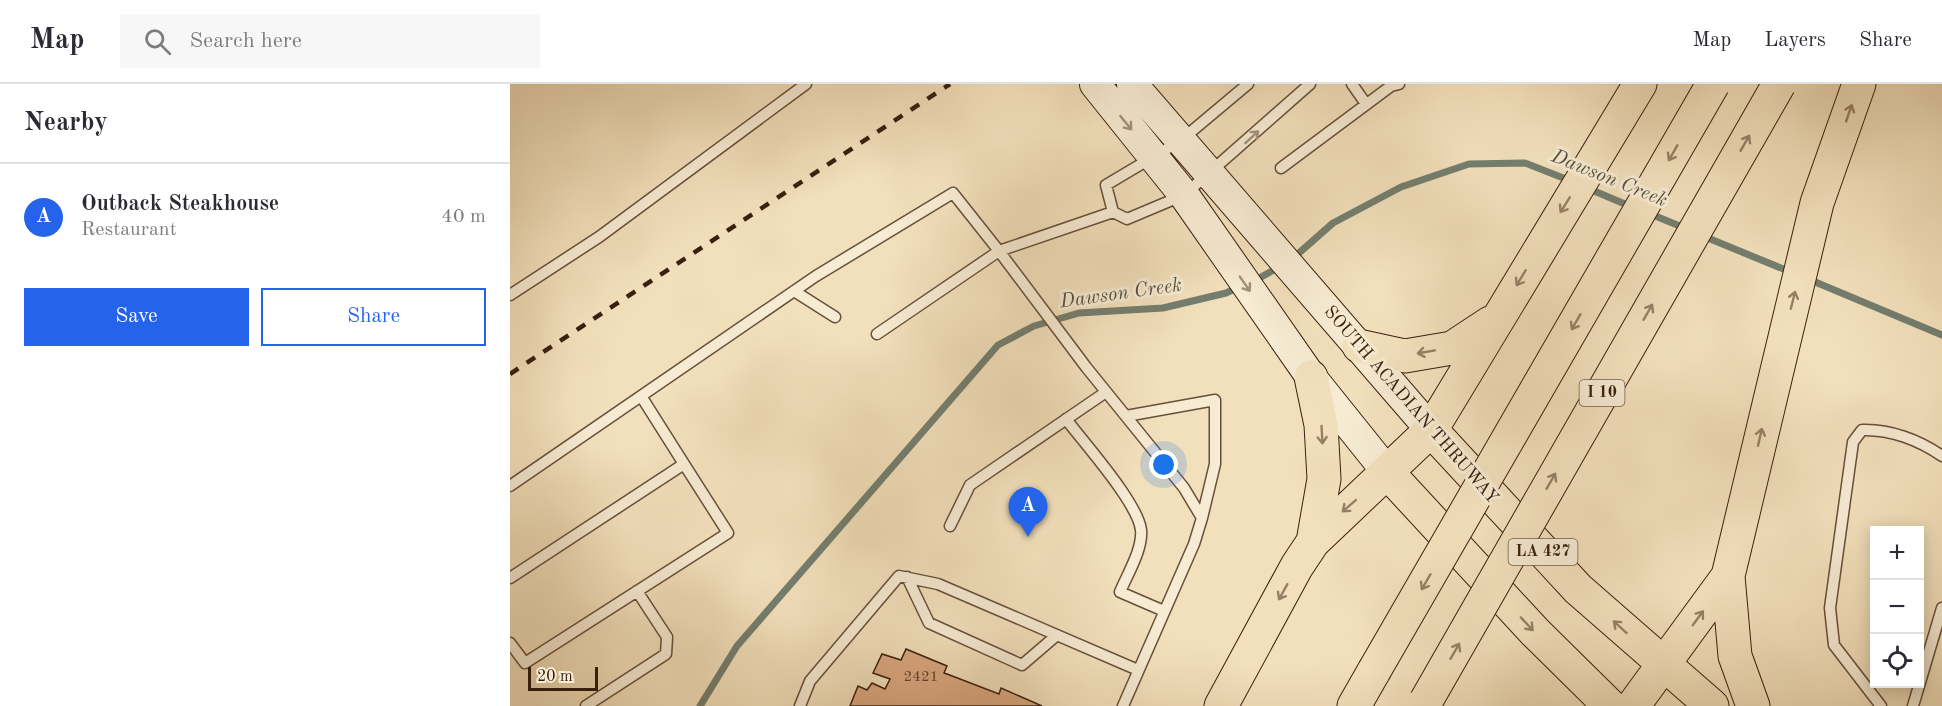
<!DOCTYPE html>
<html lang="en">
<head>
<meta charset="utf-8">
<style>
	body { margin:0; font-family:"Old Standard TT",serif; background:#f7f7f7; color:#2b2b33 }
	.controls { position:absolute; right:18px; bottom:18px; display:grid; overflow:hidden; border-radius:0px; box-shadow:0 3px 15px #0003 }
	.controls button { width:54px; height:54px; display:grid; place-items:center; padding:0; border:0; border-bottom:2px solid #e1e1e2; background:#fff; color:#2b2b33; font:30px sans-serif }
	.scale { position:absolute; left:18px; bottom:15px; width:70px; box-sizing:border-box; padding-left:6px; border:3px solid #391f0e; border-top:0; font-size:16px; line-height:21px; white-space:nowrap; color:#391f0e; -webkit-text-stroke:4px #f7ebd3; paint-order:stroke }
	.you { position:absolute; left:654px; top:381px; width:21px; height:21px; margin:-15px; border:4px solid #fff; border-radius:50%; background:#1a73e8; box-shadow:0 0 0 9px #1a73e833 }
	.badge { display:grid; place-items:center; width:39px; height:39px; border-radius:50%; background:#2563eb; color:#fff; font-size:20px; font-weight:700 }
	.pin { position:absolute; translate:-50% -50px; filter:drop-shadow(0 2px 3px #0008) }
	.pin::after { content:''; position:absolute; top:32px; width:21px; height:18px; background:inherit; clip-path:polygon(0 0,100% 0,50% 100%) }
	.list { margin:0; padding:0; list-style:none }
	h2 { display:flex; justify-content:space-between; align-items:center; height:78px; margin:0; padding:0 24px; font-size:26px }
	h2 small { font-size:20px; font-weight:400; color:#7c7c81 }
	.list li { display:grid; grid-template-columns:39px 1fr auto; gap:18px; align-items:center; box-sizing:border-box; height:108px; padding:0 24px; border-top:2px solid #e1e1e2 }
	.list b { display:block; font-size:22px; white-space:nowrap }
	.list p { margin:0; font-size:20px; white-space:nowrap; color:#7c7c81 }
	.list em { font-size:20px; font-style:normal; color:#7c7c81 }
	.actions { display:flex; gap:12px; padding:18px 24px }
	.actions a { flex:1; padding:14px 0; border:2px solid #2563eb; border-radius:0px; text-align:center; font-size:21px; color:#2563eb }
	.actions .main { background:#2563eb; color:#fff }
	.icon { flex:none; width:33px; height:33px; fill:none; stroke:currentColor; stroke-width:2; stroke-linecap:round; stroke-linejoin:round }
	.map { position:relative; flex:none; width:1432px; height:622px; overflow:hidden }
	header { display:flex; align-items:center; gap:36px; box-sizing:border-box; height:84px; padding:0 30px; background:#fff; border-bottom:2px solid #e1e1e2 }
	header strong { font-size:28px }
	nav { display:flex; gap:33px; margin-inline-start:auto; font-size:21px }
	.search { width:420px; height:54px; background:#f7f7f7; display:flex; align-items:center; gap:15px; box-sizing:border-box; padding:0 21px; border-radius:0px; color:#7c7c81; font-size:22px }
	main { display:flex }
	aside { flex:1; background:#fff }
	.map>svg:first-child { display:block }
</style>
</head>
<body>
<header>
<strong>Map</strong>
<div class="search"><svg class="icon" aria-label="search" viewBox="0 0 24 24"><circle cx="10" cy="10" r="6"/><path d="M15 15l6 6"/></svg>Search here</div>
<nav><a>Map</a><a>Layers</a><a>Share</a></nav>
</header>
<main>
<aside>
<h2>Nearby<small></small></h2>
<ul class="list">
<li><span class="badge">A</span><div><b>Outback Steakhouse</b><p>Restaurant</p></div><em>40 m</em></li>
</ul>
<div class="actions"><a class="main">Save</a><a>Share</a></div>
</aside>
<div class="map">
<svg width="1432" height="622" viewBox="0 0 1432 622">
	<rect width="100%" height="100%" fill="#f2e0bc"/>
	<filter id="stains"><feTurbulence type="fractalNoise" baseFrequency=".00333" numOctaves="4"/><feColorMatrix values="0 0 0 0 .2 0 0 0 0 .09 0 0 0 0 .02 0 0 0 .5 -.17"/></filter>
	<radialGradient id="worn" r=".72"><stop offset=".6" stop-color="#630" stop-opacity="0"/><stop offset="1" stop-color="#630" stop-opacity=".3"/></radialGradient>
	<g fill="none" stroke-linecap="round" stroke-linejoin="round">
		<path stroke="#747e6f" stroke-width="7" d="M 1077,104 L 1122,123
			M 1138,129 L 1177,145
			M 1193,152 L 1283,189
			M 781,176 L 823,139 L 891,103 L 959,80 L 1015,79 L 1061,97
			M 1298,195 L 1432,251
			M 742,198 L 769,183
			M 190,622 L 227,562 L 488,261 L 524,242 L 569,229 L 653,224 L 716,209 L 729,203"/>
	</g>
	<path fill="#daa881" stroke="#391f0e" stroke-width="1.5" d="M 396,565 L 437,582 L 434,589 L 437,590 L 489,610 L 491,604 L 532,622 L 340,622 L 348,602 L 357,606 L 362,599 L 375,605 L 380,595 L 363,589 L 372,570 L 391,576 Z"/>
	<g fill="none" stroke-linecap="round" stroke-linejoin="round">
		<g stroke="#674f3a" stroke-width="13">
			<path id="service" d="M 842,0 L 856,20
				M 771,84 L 881,2 L 889,0
				M 603,128 L 596,101 L 670,57 L 738,0
				M 284,207 L 325,233
				M 0,211 L 89,153 L 296,0
				M 367,250 L 489,167 L 576,283 L 674,404 L 692,434 L 684,460 L 613,622
				M 616,332 L 705,316 L 705,380 L 692,434
				M 556,335 C 574,359 628,419 631,446 C 633,465 617,491 610,508 L 654,527
				M 0,402 L 306,192 L 443,109 L 489,167 L 603,128 L 617,135 L 674,111 L 800,0
				M 440,442 L 460,401 L 596,308
				M 397,493 L 419,539 L 512,581 L 547,551
				M 0,494 L 174,380 L 131,312
				M 0,559 L 15,579 L 218,449 L 174,380
				M 76,622 L 156,570 L 157,553 L 127,507
				M 290,622 L 300,597 L 389,492 L 428,500 L 628,586
				M 1371,622 L 1324,561 L 1320,524 L 1343,358 L 1352,346 C 1380,345 1409,356 1432,372
				M 1403,622 L 1432,524"/>
		</g>
		<g stroke="#391f0e" stroke-width="32">
			<path id="secondary" d="M 585,0 L 674,111 L 801,293 L 878,389
				M 622,0 L 921,346"/>
		</g>
		<g stroke="#391f0e" stroke-width="35">
			<path id="primary" d="M 921,346 L 1068,505 L 1202,622
				M 878,389 L 1025,548 L 1100,622"/>
		</g>
		<g stroke="#391f0e" stroke-width="35">
			<path id="motorway" d="M 849,262 L 895,272 L 942,264 L 980,239
				M 801,293 L 811,341 L 814,395 L 803,458
				M 1218,492 L 1225,572 L 1243,622
				M 711,622 L 787,482 L 803,458 L 921,346 L 1130,0
				M 844,622 L 864,587
				M 1123,622 L 1218,492 L 1307,119 L 1349,0"/>
		</g>
		<use href="#service" stroke="#f7ebd3" stroke-width="10"/>
		<use href="#secondary" stroke="#f7ebd3" stroke-width="30"/>
		<use href="#primary" stroke="#f2e0bc" stroke-width="33"/>
		<use href="#motorway" stroke="#f2e0bc" stroke-width="33"/>
		<path stroke="#391f0e" stroke-width="4.5" stroke-dasharray="10 10" stroke-linecap="butt" d="M 0,290 L 440,0"/>
		<g stroke="#391f0e" stroke-width="35" stroke-linecap="butt">
			<path id="motorway-bridge" d="M 864,587 L 1203,0
				M 916,617 L 1269,0"/>
		</g>
		<use href="#motorway-bridge" stroke="#f2e0bc" stroke-width="33"/>
	</g>
	<defs><path id="oneway-shaft" d="M-6 0H5M1.5-3L5.5 0L1.5 3" fill="none" stroke-width="1.6" stroke-linecap="round" stroke-linejoin="round" transform="scale(1.5)"/></defs>
	<g stroke="#968065">
		<use href="#oneway-shaft" transform="translate(1339 29) rotate(-71)"/>
		<use href="#oneway-shaft" transform="translate(1235 59) rotate(-60)"/>
		<use href="#oneway-shaft" transform="translate(1163 69) rotate(120)"/>
		<use href="#oneway-shaft" transform="translate(1055 121) rotate(122)"/>
		<use href="#oneway-shaft" transform="translate(1011 194) rotate(121)"/>
		<use href="#oneway-shaft" transform="translate(1283 216) rotate(-76)"/>
		<use href="#oneway-shaft" transform="translate(1138 228) rotate(-60)"/>
		<use href="#oneway-shaft" transform="translate(1066 238) rotate(120)"/>
		<use href="#oneway-shaft" transform="translate(916 268) rotate(170)"/>
		<use href="#oneway-shaft" transform="translate(812 351) rotate(87)"/>
		<use href="#oneway-shaft" transform="translate(1250 353) rotate(-77)"/>
		<use href="#oneway-shaft" transform="translate(1041 397) rotate(-60)"/>
		<use href="#oneway-shaft" transform="translate(839 422) rotate(139)"/>
		<use href="#oneway-shaft" transform="translate(916 498) rotate(120)"/>
		<use href="#oneway-shaft" transform="translate(773 508) rotate(119)"/>
		<use href="#oneway-shaft" transform="translate(1188 534) rotate(-54)"/>
		<use href="#oneway-shaft" transform="translate(1017 540) rotate(47)"/>
		<use href="#oneway-shaft" transform="translate(1110 543) rotate(-138)"/>
		<use href="#oneway-shaft" transform="translate(945 567) rotate(-60)"/>
	</g>
	<g stroke="#a28f7a">
		<use href="#oneway-shaft" transform="translate(616 39) rotate(51)"/>
		<use href="#oneway-shaft" transform="translate(742 53) rotate(-42)"/>
		<use href="#oneway-shaft" transform="translate(735 200) rotate(55)"/>
	</g>
	<g text-anchor="middle" dominant-baseline="central" stroke-width="6" stroke-linejoin="round" paint-order="stroke">
		<g font-size="15" fill="#61412b">
			<text x="411" y="593">2421</text>
		</g>
		<g fill="#f7ebd3" stroke="#725c49" stroke-width="1.5">
			<rect x="1069.5" y="296" width="45" height="26" rx="4.5"/>
			<rect x="998.5" y="455" width="69" height="26" rx="4.5"/>
		</g>
		<g font-size="16" font-weight="bold" fill="#391f0e">
			<text x="1092" y="309">I 10</text>
			<text x="1033" y="468">LA 427</text>
		</g>
		<g font-size="18" fill="#391f0e" stroke="#f7ebd3">
			<text transform="translate(901 321) rotate(49)">SOUTH ACADIAN THRUWAY</text>
		</g>
		<g font-size="20" font-style="italic" fill="#564e3f" stroke="#f7ebd3">
			<text transform="translate(1099 95) rotate(22)">Dawson Creek</text>
			<text transform="translate(611 210) rotate(-8)">Dawson Creek</text>
		</g>
	</g>
	<rect width="100%" height="100%" filter="url(#stains)"/>
	<rect width="100%" height="100%" fill="url(#worn)"/>
</svg>
<div class="controls">
<button>+</button>
<button>−</button>
<button><svg class="icon" aria-label="locate" viewBox="0 0 24 24"><circle cx="12" cy="12" r="6"/><path d="M12 2v4M12 18v4M2 12h4M18 12h4"/></svg></button>
</div>
<div class="scale">20 m</div>
<div class="you"></div>
<div class="pin badge" style="left:518px;top:453px">A</div>
</div>
</main>
</body>
</html>
